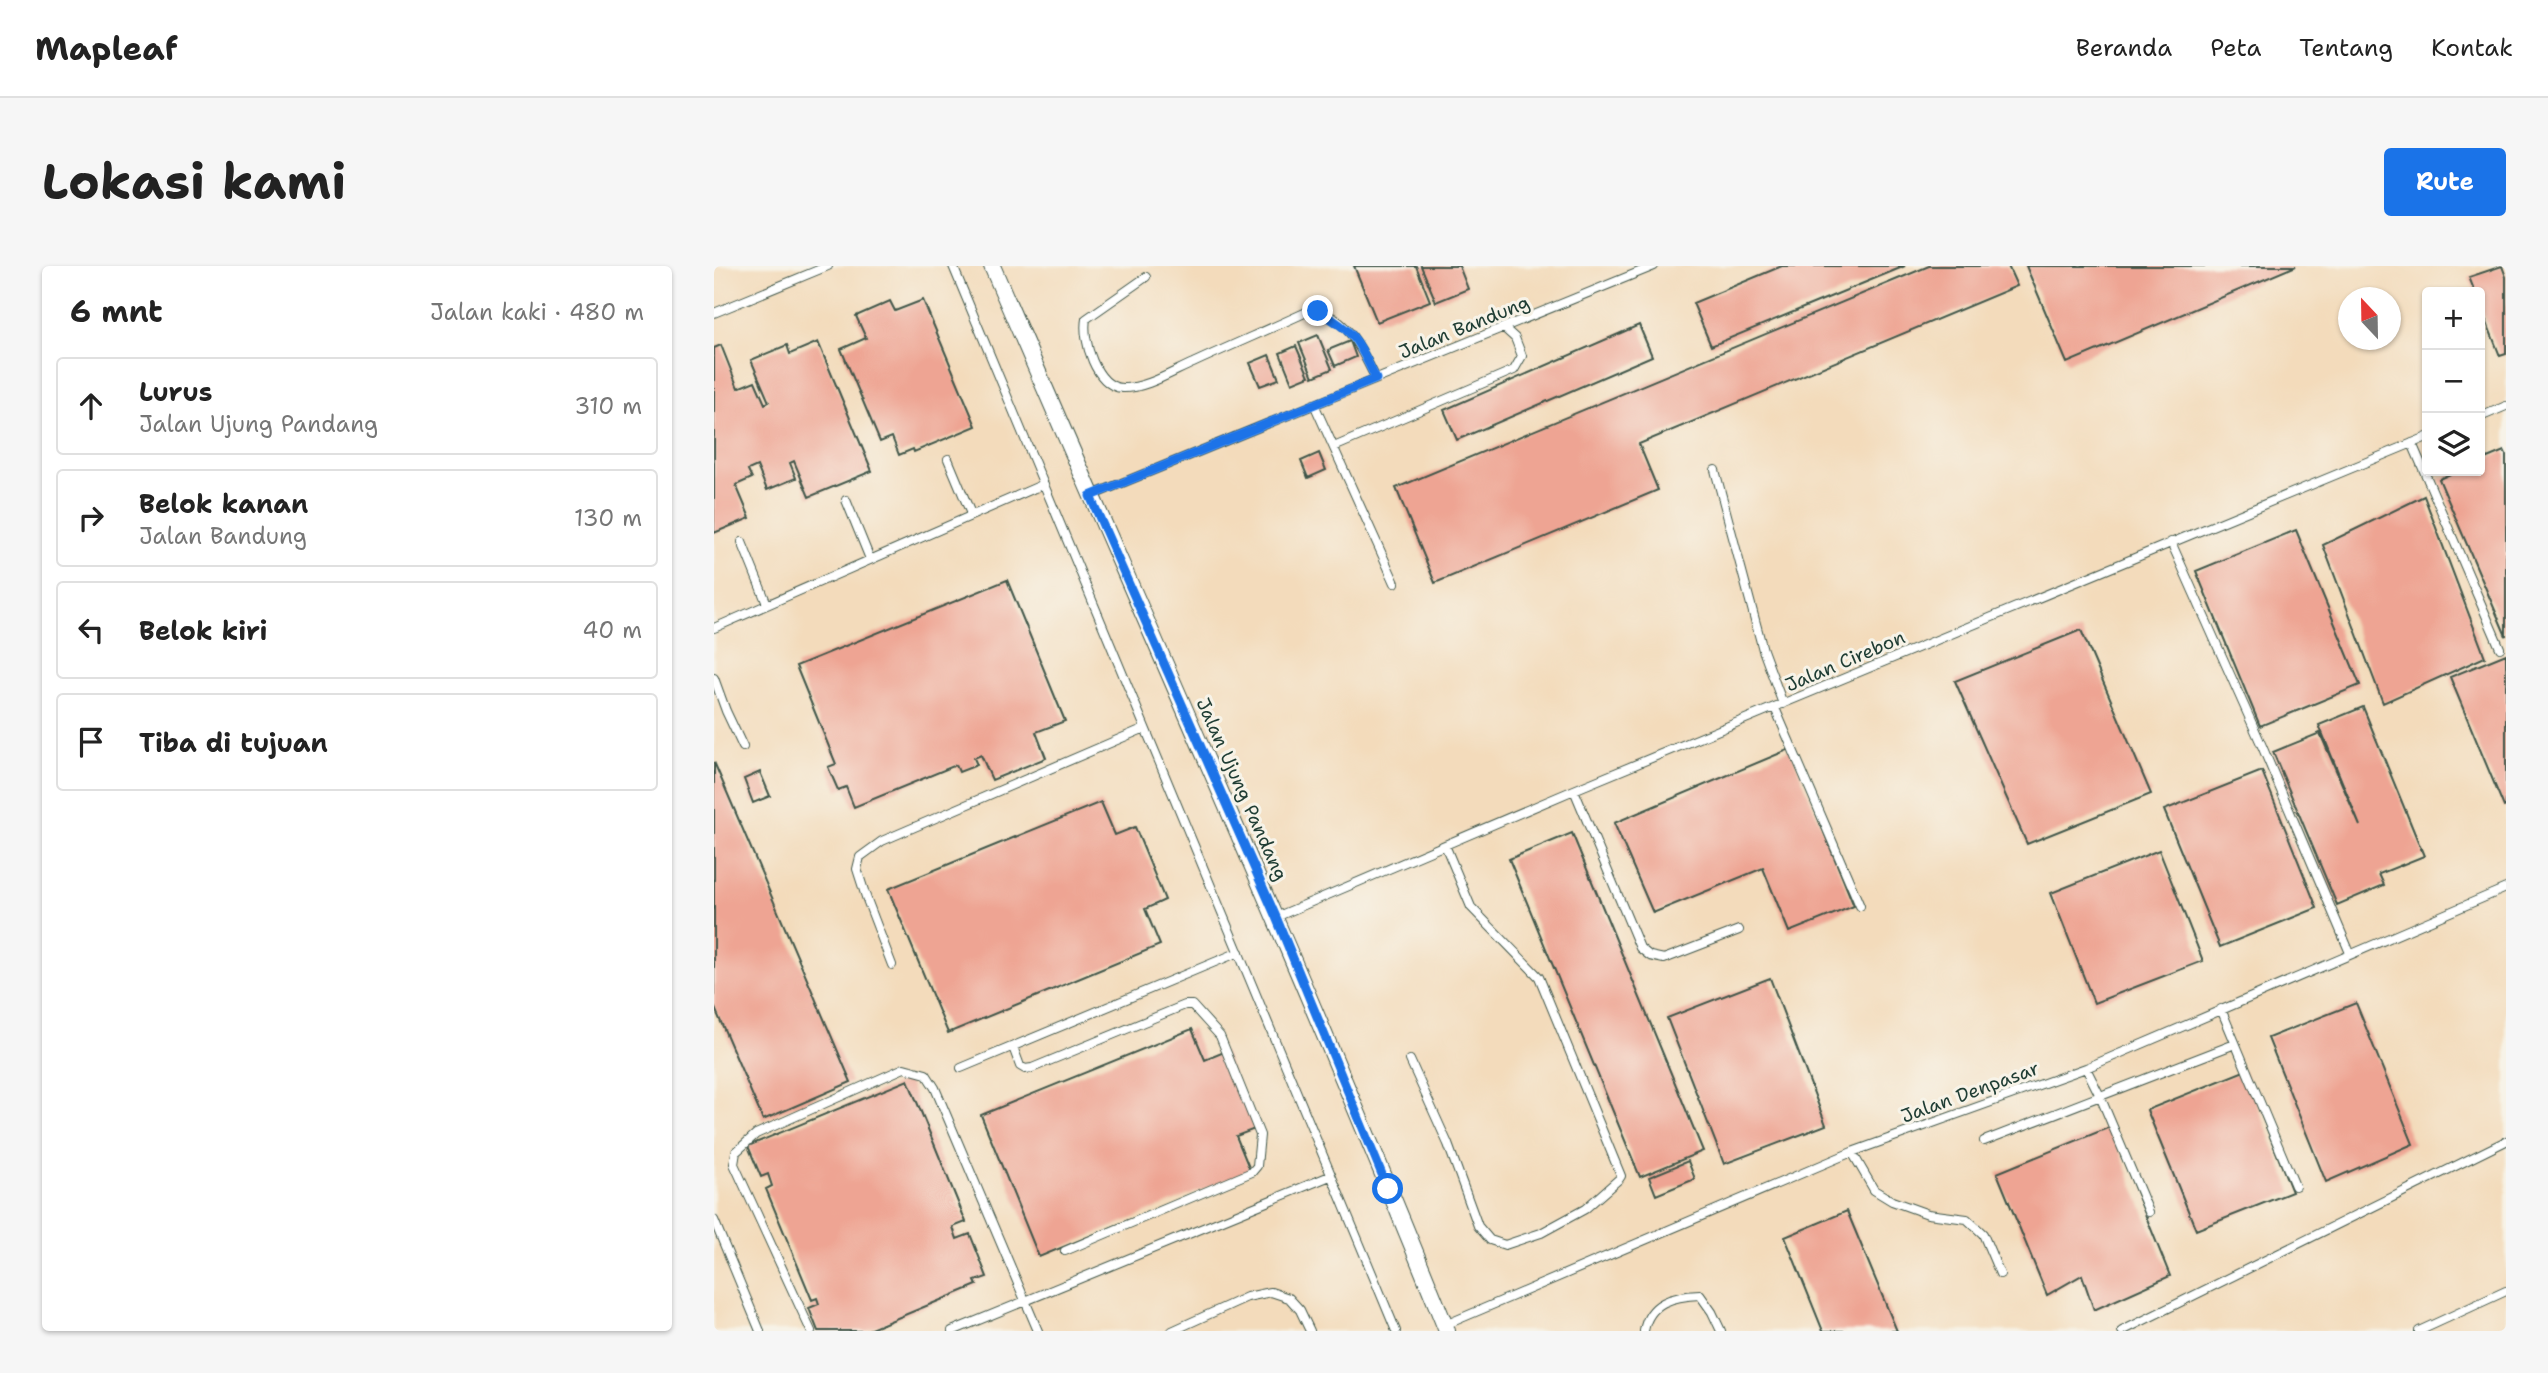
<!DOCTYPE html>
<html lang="id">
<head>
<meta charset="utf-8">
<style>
	body { margin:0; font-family:"Shantell Sans",sans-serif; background:#f6f6f6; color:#222 }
	.controls { position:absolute; right:21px; top:21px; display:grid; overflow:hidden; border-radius:7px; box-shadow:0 2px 5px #0004 }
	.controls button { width:63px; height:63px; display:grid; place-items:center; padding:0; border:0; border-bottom:2px solid #e0e0e0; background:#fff; color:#222; font:35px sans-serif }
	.compass { position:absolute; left:1624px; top:21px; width:63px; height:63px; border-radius:50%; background:#fff; box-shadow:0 2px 5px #0004; rotate:338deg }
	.stop { position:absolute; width:21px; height:21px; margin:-16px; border:5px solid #1a73e8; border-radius:50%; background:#fff }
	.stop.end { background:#1a73e8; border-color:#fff; box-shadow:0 2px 7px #0008 }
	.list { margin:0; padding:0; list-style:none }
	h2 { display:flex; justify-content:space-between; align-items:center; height:91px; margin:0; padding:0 28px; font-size:30px }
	h2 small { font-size:23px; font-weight:400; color:#767676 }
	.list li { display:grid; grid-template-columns:46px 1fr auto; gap:21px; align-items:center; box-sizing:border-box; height:98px; margin:0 14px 14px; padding:0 14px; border:2px solid #e0e0e0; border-radius:7px }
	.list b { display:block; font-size:26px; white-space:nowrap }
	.list p { margin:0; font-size:23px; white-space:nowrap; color:#767676 }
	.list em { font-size:23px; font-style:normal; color:#767676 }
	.icon { flex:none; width:38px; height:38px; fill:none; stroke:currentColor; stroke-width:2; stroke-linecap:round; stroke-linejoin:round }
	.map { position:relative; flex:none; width:1792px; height:1065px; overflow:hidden; border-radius:7px }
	header { display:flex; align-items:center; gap:42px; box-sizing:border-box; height:98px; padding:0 35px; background:#fff; border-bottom:2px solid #e0e0e0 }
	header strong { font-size:33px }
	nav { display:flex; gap:38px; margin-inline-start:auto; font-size:24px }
	.intro { display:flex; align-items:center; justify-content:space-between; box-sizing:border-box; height:168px; padding:0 42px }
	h1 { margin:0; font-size:49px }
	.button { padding:18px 32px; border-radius:7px; background:#1a73e8; color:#fff; font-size:24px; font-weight:700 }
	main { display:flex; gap:42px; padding:0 42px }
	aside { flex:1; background:#fff; border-radius:7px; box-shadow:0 2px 5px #0004 }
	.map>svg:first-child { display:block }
</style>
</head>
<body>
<header>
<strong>Mapleaf</strong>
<nav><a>Beranda</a><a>Peta</a><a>Tentang</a><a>Kontak</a></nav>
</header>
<div class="intro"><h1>Lokasi kami</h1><a class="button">Rute</a></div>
<main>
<aside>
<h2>6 mnt<small>Jalan kaki · 480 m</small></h2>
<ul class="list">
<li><svg class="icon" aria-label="ahead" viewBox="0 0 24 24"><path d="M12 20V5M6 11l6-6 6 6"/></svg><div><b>Lurus</b><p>Jalan Ujung Pandang</p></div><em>310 m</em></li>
<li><svg class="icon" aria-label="right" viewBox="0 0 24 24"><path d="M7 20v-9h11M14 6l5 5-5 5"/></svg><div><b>Belok kanan</b><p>Jalan Bandung</p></div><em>130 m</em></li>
<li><svg class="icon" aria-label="left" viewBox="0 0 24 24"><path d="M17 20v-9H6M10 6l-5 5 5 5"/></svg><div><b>Belok kiri</b></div><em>40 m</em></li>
<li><svg class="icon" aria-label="arrive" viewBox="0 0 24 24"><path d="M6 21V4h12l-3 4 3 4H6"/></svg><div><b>Tiba di tujuan</b></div></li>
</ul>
</aside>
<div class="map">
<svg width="1792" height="1065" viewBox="0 0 1792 1065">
	<rect width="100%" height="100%" fill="#f7f3e8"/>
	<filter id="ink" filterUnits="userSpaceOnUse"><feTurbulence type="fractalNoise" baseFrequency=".0143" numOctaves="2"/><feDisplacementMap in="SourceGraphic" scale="14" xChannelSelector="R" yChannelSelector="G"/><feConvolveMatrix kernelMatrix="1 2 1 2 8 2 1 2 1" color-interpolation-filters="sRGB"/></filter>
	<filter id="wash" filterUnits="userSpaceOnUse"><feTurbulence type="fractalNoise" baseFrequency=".00686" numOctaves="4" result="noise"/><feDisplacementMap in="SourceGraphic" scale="28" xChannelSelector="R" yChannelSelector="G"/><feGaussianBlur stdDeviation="1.57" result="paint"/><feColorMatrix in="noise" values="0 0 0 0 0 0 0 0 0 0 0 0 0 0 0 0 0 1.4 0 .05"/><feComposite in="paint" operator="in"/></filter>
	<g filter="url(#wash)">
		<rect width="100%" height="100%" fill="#f3dbbb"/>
		<g id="blocks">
			<path fill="#eea493" d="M 640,0 L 702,0 L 716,35 L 663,56 Z
				M 707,0 L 745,0 L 754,23 L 722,36 Z
				M 1068,0 L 1191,0 L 997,80 L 979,37 Z
				M 1215,0 L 1294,0 L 1303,20 L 925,178 L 944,224 L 721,317 L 682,222 Z
				M 1312,0 L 1582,0 L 1353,97 Z
				M 1788,0 L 1792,11 L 1792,88 L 1786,90 L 1766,39 L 1766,26 L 1761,26 L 1755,11 Z
				M 209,34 L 262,160 L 200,186 L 199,183 L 185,189 L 178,171 L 166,176 L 127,83 L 152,72 L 142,50 L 176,35 L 181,45 Z
				M 925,59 L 938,90 L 743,174 L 730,144 Z
				M 604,69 L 618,103 L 599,111 L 585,77 Z
				M 636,75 L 642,91 L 621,100 L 614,84 Z
				M 104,76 L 158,205 L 95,231 L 80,195 L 76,197 L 82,212 L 53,224 L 43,200 L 34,204 L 38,212 L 22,219 L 36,252 L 0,267 L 0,82 L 7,79 L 24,122 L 41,115 L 51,138 L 55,136 L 37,94 L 73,79 L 76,88 Z
				M 582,80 L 595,110 L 578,117 L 566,87 Z
				M 555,89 L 565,113 L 546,120 L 536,97 Z
				M 1790,185 L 1792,189 L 1792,370 L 1725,213 L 1743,205 L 1766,205 L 1766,195 Z
				M 605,187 L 612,204 L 594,212 L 587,195 Z
				M 1710,230 L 1771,391 L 1669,437 L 1609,279 Z
				M 1582,264 L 1646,419 L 1546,460 L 1482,305 Z
				M 293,314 L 351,455 L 322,466 L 332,492 L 278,514 L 267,489 L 260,492 L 263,499 L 245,506 L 242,499 L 140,541 L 132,521 L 124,524 L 114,501 L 122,498 L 82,400 Z
				M 1367,364 L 1437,528 L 1313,578 L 1241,415 Z
				M 1792,388 L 1792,540 L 1790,541 L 1736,411 Z
				M 1649,441 L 1710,590 L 1665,608 L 1670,619 L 1623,639 L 1559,486 L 1606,467 L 1646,560 L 1605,459 Z
				M 1076,483 L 1140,640 L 1075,666 L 1049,602 L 939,647 L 900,557 Z
				M 0,496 L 137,816 L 49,854 L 0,740 Z
				M 1548,505 L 1603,642 L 1506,681 L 1450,544 Z
				M 46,506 L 56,530 L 39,537 L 30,513 Z
				M 387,536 L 401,569 L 421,561 L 451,634 L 431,643 L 446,679 L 234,767 L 174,623 Z
				M 858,567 L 989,885 L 926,911 L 795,593 Z
				M 1445,584 L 1489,695 L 1380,737 L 1337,627 Z
				M 1056,712 L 1112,859 L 1010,898 L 953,752 Z
				M 1642,737 L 1699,878 L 1612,916 L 1554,772 Z
				M 478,763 L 491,794 L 510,786 L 541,863 L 522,870 L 536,904 L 325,991 L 267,849 Z
				M 1530,805 L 1578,926 L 1482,964 L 1433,844 Z
				M 194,814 L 252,956 L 239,961 L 243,973 L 256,968 L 273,1011 L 261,1015 L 263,1019 L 152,1065 L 104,1065 L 95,1042 L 105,1038 L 103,1032 L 98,1034 L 52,923 L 58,920 L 54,908 L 47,911 L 34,880 Z
				M 1396,861 L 1456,1010 L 1380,1044 L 1368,1009 L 1333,1029 L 1283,907 Z
				M 974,895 L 981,913 L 942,929 L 935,911 Z
				M 1133,945 L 1183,1065 L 1109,1065 L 1071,971 Z"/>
		</g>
	</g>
	<g filter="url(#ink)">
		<use href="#blocks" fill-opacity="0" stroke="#3f5548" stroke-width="2"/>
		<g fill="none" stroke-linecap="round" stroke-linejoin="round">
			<g stroke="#3f5548" stroke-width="10">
				<path id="service" d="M 239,0 L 682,1065
					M 432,11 L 372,53 C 368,74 382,121 408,122 C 431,123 458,106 479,97 C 518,79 558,62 597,44 C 633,48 648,85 662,113
					M 0,47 L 114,0
					M 600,138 L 681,317
					M 1766,151 L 1792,140
					M 1698,177 L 1786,382
					M 620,181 L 800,104 L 808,90 L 801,72 L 790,62
					M 234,193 L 257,248
					M 1001,204 L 1049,384 L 1069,438
					M 376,230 L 940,0
					M 132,234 L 156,293
					M 28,276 L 53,338
					M 1457,276 L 1548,480 L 1636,687
					M 0,362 L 330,218
					M 0,412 L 12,445 L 29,481
					M 1061,442 L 1146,640
					M 860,524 L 926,682 L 936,690 L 950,693 L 1025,664
					M 562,651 L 860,524 L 1713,171
					M 178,699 L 152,631 L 143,603 L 146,591 L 168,575 L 431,462
					M 1507,743 L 1581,920
					M 299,781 L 306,800 L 311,803 L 318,802 L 471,739 L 478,739 L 506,770 L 546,869 L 543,900 L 538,906 L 351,985
					M 696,794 L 734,878 L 764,960 L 776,974 L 791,979 L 827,967 L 871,943 L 905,913 L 907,910 L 825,711 L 757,641 L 731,579
					M 247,802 L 525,686
					M 1372,802 L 1386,830 L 1435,946
					M 1270,875 L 1521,778
					M 1138,886 L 1160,924 L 1178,935 L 1214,948 L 1253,953 L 1269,968 L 1286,1008
					M 0,954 L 46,1065
					M 731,1059 L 1138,886 L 1372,802 L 1792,622
					M 97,1065 L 20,898 L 22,886 L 42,868 L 190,802 L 212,808 L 221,822 L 324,1065
					M 238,1065 L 616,910
					M 458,1065 L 533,1031 L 557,1026 L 575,1032 L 586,1044 L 596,1065
					M 930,1065 C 935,1036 959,1030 986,1029 L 998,1046 L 1007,1065
					M 1408,1065 L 1792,875
					M 1705,1065 L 1792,1025"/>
			</g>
			<g stroke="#3f5548" stroke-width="18">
				<path id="minor" d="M 278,0 C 431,355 589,707 733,1065"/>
			</g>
			<use href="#service" stroke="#fff" stroke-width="8"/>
			<use href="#minor" stroke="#fff" stroke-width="16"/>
		</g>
	</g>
	<g fill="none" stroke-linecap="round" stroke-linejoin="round" filter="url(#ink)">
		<path stroke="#1a73e8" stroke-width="9" d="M 604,45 C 643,67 643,74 662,113 L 376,230 L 562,651 L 674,923"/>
	</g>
	<g text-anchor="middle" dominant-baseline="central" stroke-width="6" stroke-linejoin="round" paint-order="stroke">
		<g font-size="19" fill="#1f3d34" stroke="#f7f3e8">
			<text transform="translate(750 61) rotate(-22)">Jalan Bandung</text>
			<text transform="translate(1131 395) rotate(-23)">Jalan Cirebon</text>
			<text transform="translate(528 523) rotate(66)">Jalan Ujung Pandang</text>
			<text transform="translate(1256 826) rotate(-20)">Jalan Denpasar</text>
		</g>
	</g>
</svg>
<div class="controls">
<button>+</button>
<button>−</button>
<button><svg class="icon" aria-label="layers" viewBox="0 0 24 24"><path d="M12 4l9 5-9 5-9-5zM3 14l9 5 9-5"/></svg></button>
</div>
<svg class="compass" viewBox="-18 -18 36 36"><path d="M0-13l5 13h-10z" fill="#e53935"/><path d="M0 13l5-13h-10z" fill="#767676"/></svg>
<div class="stop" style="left:674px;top:923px"></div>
<div class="stop end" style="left:604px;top:45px"></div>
</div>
</main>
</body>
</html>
